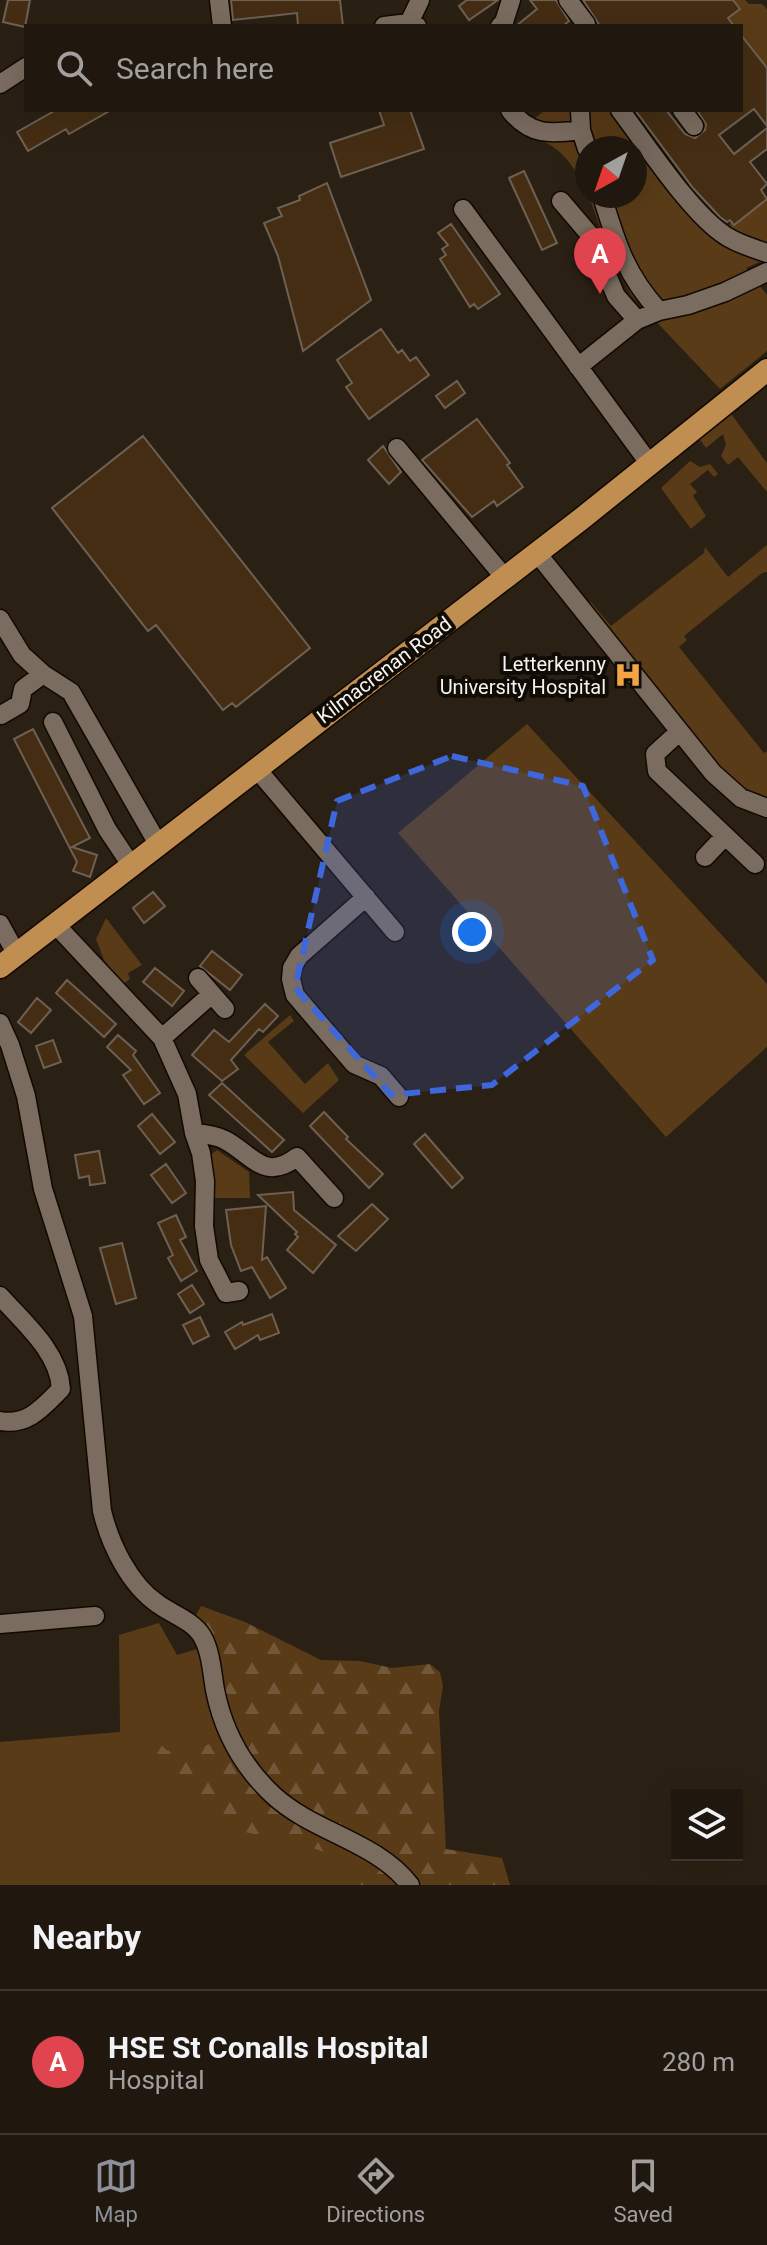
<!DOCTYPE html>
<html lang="en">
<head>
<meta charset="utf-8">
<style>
	body { margin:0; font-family:Roboto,sans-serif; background:#2d251d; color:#f1f3f6 }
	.controls { position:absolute; right:24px; bottom:24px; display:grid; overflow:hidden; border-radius:0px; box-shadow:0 8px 32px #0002 }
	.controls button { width:72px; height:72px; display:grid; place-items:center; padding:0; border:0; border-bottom:2px solid #3d372f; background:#20180f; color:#f1f3f6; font:40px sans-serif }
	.compass { position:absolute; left:575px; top:136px; width:72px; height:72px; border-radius:50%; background:#20180f; box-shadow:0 8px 32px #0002; rotate:220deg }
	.you { position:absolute; left:472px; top:932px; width:28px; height:28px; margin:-20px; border:6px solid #fff; border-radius:50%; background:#1a73e8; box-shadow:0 0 0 12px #1a73e833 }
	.badge { display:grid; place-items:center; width:52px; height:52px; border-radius:50%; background:#8c9099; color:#fff; font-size:26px; font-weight:700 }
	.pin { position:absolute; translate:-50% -66px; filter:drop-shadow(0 2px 4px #0008) }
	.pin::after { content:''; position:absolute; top:42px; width:28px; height:24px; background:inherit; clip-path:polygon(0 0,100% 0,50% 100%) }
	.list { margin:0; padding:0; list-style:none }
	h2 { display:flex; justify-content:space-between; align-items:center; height:104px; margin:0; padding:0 32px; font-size:34px }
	h2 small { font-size:26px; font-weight:400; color:#a2a09e }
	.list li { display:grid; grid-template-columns:52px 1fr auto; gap:24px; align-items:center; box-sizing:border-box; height:144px; padding:0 32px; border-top:2px solid #3d372f }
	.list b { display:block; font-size:30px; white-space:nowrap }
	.list p { margin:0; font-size:26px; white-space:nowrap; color:#a2a09e }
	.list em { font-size:26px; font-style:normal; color:#a2a09e }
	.icon { flex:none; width:44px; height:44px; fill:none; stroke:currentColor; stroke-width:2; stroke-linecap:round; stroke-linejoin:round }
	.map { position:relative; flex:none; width:767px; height:1885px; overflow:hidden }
	.search { position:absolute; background:#20180f; box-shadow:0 8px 32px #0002; left:24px; right:24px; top:24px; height:88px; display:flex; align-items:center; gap:20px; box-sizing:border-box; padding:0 28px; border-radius:0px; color:#a2a09e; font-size:30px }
	.sheet { height:248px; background:#20180f }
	nav { display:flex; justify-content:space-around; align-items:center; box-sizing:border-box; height:112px; border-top:2px solid #3d372f; background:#20180f; font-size:22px; color:#a2a09e }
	nav a { display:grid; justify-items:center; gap:4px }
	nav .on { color:#8c9099 }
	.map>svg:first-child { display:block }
</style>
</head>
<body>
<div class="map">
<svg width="767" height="1885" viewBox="0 0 767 1885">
	<defs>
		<pattern id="forest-firs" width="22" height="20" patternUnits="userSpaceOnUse" patternTransform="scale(2)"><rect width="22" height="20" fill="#593b17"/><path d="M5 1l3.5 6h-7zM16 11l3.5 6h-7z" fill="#725839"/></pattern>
	</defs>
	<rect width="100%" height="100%" fill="#2b2014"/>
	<path fill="#593b17" d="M 733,0 L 745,0 L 749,4 L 762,4 L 767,9 L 767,68 L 741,35 L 741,26 L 734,26 L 728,18 L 740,9 Z
		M 545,110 L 616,110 L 683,196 L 764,260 L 746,268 L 767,295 L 767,351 L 720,389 L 631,295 L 608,250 L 589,196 L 635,196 L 635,148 L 587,148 L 587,192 C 575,167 559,142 530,138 L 528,124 Z
		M 767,199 L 767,246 L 736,236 L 730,228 L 730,220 L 734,224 Z
		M 724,404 L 767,463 L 767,492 L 738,457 L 728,465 L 721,456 L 726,445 L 723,434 L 706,448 L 692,429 Z
		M 690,461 L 700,467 L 710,464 L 718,474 L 714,477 L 708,470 L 690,484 L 697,492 L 693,496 L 706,516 L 691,529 L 661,488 Z
		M 767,545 L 767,572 L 762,573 L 684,636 L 687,640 L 679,647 L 764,753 L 767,751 L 767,799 L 747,792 L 729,778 L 585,602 L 591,602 L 611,626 L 704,553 L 705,547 L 728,577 Z
		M 527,724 L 767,984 L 767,1047 L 666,1137 L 398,833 Z
		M 106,918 L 142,965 L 128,973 L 130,979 L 122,985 L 104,960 L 96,939 Z
		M 290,1015 L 294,1021 L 268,1042 L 305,1084 L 328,1063 L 339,1080 L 303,1113 L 244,1055 Z
		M 217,1150 L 249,1172 L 250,1198 L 212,1198 L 209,1156 Z
		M 159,1623 L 177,1655 L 197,1649 L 223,1742 L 392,1885 L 0,1885 L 0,1742 L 120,1732 L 119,1635 Z"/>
	<path fill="url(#forest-firs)" d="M 201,1606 L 245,1622 L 321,1660 L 360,1661 L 392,1668 L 430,1664 L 440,1672 L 443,1686 L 439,1711 L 446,1849 L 502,1858 L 510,1885 L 353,1885 L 342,1858 L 298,1843 L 240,1831 L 206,1820 L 147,1750 L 154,1736 L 166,1750 L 184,1753 L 233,1736 L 195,1617 Z"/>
	<path fill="#442d13" stroke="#6e6153" stroke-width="2" d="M 8,0 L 30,0 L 25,27 L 3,22 Z
		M 231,0 L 340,0 L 343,26 L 298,26 L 297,13 L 233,20 Z
		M 467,0 L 498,0 L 469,20 L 459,6 Z
		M 530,0 L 556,0 L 569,21 L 563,26 L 516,26 L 537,9 Z
		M 583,0 L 733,0 L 740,9 L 728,18 L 734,26 L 600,26 Z
		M 741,35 L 767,68 L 767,126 L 754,109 L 719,135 L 734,154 L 767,128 L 767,149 L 750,162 L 767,184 L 761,190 L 767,199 L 734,225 L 730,220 L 727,222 L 720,217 L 693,188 L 635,110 L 666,110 L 685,134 L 695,138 L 705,130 L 706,124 L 698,112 L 701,110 L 741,110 Z
		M 56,110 L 111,110 L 69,134 L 66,129 L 28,151 L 17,132 Z
		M 379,110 L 410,110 L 424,149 L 341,177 L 330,143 L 384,125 Z
		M 524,171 L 557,243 L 542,250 L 509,178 Z
		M 327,183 L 371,300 L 303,351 L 278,256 L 264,223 L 282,216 L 278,208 L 300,200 L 299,196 Z
		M 451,224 L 500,294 L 478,309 L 474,304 L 470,307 L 440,259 L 446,255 L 442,249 L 448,245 L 438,233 Z
		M 381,329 L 398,353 L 402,350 L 410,361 L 416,357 L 429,375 L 369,419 L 346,387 L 352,383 L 337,360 Z
		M 457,381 L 465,393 L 445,408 L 436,396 Z
		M 477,419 L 510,463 L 507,465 L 523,487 L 497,506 L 494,501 L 472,517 L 422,460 Z
		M 143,436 L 310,648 L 236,707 L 232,703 L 223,710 L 156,625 L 148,631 L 52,508 Z
		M 383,446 L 401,472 L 389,484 L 368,460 Z
		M 33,729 L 90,838 L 72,847 L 97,855 L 90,877 L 73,871 L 77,862 L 14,739 Z
		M 153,892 L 165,906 L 144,923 L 133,908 Z
		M 212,951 L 242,975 L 230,990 L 200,966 Z
		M 155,968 L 184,991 L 172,1006 L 143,982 Z
		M 67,980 L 116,1024 L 104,1037 L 56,993 Z
		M 37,998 L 51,1010 L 31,1033 L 18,1022 Z
		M 265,1004 L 278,1016 L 263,1032 L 259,1029 L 231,1060 L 238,1069 L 222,1081 L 192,1055 L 214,1030 L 229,1042 Z
		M 118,1035 L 136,1051 L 133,1055 L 160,1093 L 144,1104 L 123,1075 L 131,1070 L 107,1047 Z
		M 53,1040 L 61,1062 L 44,1068 L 36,1046 Z
		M 222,1083 L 284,1140 L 272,1152 L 209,1095 Z
		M 324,1112 L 348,1137 L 346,1139 L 383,1174 L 369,1188 L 310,1126 Z
		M 152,1114 L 175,1142 L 160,1154 L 138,1126 Z
		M 425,1134 L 463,1178 L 452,1188 L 414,1144 Z
		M 99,1151 L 105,1183 L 90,1185 L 89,1176 L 79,1178 L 75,1155 Z
		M 166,1164 L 186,1193 L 172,1203 L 151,1175 Z
		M 293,1192 L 294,1210 L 336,1245 L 313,1273 L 287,1250 L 298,1237 L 295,1234 L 297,1232 L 258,1195 Z
		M 372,1204 L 388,1219 L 356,1251 L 338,1236 Z
		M 266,1206 L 262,1260 L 267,1257 L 286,1288 L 270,1298 L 252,1267 L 241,1271 L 231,1245 L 226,1210 Z
		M 176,1215 L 186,1237 L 180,1240 L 197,1271 L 181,1281 L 168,1258 L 173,1255 L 158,1223 Z
		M 122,1243 L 136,1298 L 116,1304 L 100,1248 Z
		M 192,1285 L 204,1304 L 190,1313 L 178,1294 Z
		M 272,1314 L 279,1333 L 260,1340 L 258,1335 L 235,1349 L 225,1332 L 242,1322 L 243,1325 Z
		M 200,1317 L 209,1336 L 193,1344 L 183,1325 Z"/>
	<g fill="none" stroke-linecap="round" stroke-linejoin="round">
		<g stroke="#130902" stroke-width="21">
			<path id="minor" d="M 219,0 L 222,26
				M 568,0 L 586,24 L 583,26
				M 409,23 L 420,0
				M 384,26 L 409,23 L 417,26
				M 500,26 L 504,22 L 511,0
				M 0,84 L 26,67
				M 510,110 C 530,136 551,134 581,130 L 587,149
				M 580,110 L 581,130
				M 620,110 C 646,144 691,214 726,236 C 738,244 753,248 767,253
				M 682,110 L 694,126
				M 602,196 C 616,242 625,274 659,311
				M 561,201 L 590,235 L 616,296 L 637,320
				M 463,209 L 649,463
				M 578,367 L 637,320 L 659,311 L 688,305 L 725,292 L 767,272
				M 397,448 L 505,578
				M 537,553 L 713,773 L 741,798 L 767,808
				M 0,619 L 22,655 L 43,674 L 71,692 L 158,844
				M 1,715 L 20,704 L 23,689 L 43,674
				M 53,722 L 107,829 L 131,865
				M 679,732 L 655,754 L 657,771 L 755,864
				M 256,768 L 395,932
				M 705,857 L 725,836
				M 366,897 L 299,956 L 292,968 L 291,979 L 295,995 L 354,1064 L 381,1076 L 399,1097
				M 0,924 L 16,953
				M 55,924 L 162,1038 L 187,1094 L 194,1133 C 204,1134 215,1135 225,1140 C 253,1155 264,1182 297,1157 L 334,1198
				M 198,978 L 225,1009
				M 0,1023 L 10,1045 L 26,1096 L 43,1189 L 83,1316 L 102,1511 C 110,1544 129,1584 158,1604 C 172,1614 193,1621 202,1636 C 211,1651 212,1673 215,1690 C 223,1730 242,1766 273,1795 C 314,1833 376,1841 410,1885
				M 162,1038 L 212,994
				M 194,1133 L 201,1153 L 205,1181 L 204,1226 L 209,1260 L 226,1293 L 239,1291
				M 0,1296 C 24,1323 59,1352 61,1389 C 43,1407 28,1426 0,1421
				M 0,1624 L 95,1616"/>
		</g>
		<g stroke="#130902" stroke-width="25">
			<path id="major" d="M 0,967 L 580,520 L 767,370"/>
		</g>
		<use href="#minor" stroke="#7a6c5f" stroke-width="18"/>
		<use href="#major" stroke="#c18e51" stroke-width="22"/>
	</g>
	<path fill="#3e67db" fill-opacity="0.2" stroke="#3e67db" stroke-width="6" stroke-dasharray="16 10" stroke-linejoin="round" d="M 452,756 L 583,786 L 653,960 L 492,1085 L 391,1095 L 295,988 L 337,801 Z"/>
	<defs>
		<g id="hospital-bare" transform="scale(2.16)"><path d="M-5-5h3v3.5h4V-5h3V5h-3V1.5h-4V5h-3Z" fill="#f3a443" stroke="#0f0b06" stroke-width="2.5" paint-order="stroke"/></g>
	</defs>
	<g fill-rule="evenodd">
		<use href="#hospital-bare" x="628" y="675"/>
	</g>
	<g text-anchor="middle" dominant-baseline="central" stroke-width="8" stroke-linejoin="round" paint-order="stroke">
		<g font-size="20" fill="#faf3eb" stroke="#0f0b06" text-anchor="end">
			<text x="606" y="664">Letterkenny<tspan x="606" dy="23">University Hospital</tspan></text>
		</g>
		<g font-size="20" fill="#faf3eb" stroke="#0f0b06">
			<text transform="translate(384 670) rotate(-37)">Kilmacrenan Road</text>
		</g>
	</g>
</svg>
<div class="controls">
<button><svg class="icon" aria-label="layers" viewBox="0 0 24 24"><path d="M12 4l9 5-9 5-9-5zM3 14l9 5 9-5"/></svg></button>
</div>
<svg class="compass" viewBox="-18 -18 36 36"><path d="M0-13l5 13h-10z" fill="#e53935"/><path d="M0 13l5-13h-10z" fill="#a2a09e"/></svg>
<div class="you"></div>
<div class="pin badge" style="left:600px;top:294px;background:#e0444e">A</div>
<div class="search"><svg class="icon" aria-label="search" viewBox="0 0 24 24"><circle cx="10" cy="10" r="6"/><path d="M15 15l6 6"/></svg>Search here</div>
</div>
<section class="sheet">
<h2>Nearby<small></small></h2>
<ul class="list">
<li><span class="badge" style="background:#e0444e">A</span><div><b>HSE St Conalls Hospital</b><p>Hospital</p></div><em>280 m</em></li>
</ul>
</section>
<nav>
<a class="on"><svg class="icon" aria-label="map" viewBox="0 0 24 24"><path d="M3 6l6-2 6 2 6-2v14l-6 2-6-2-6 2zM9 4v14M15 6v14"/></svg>Map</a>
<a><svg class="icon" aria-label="directions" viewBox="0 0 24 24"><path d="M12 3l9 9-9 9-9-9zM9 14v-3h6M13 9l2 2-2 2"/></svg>Directions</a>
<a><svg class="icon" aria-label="saved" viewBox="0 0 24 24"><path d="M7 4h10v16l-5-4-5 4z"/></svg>Saved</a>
</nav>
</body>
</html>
